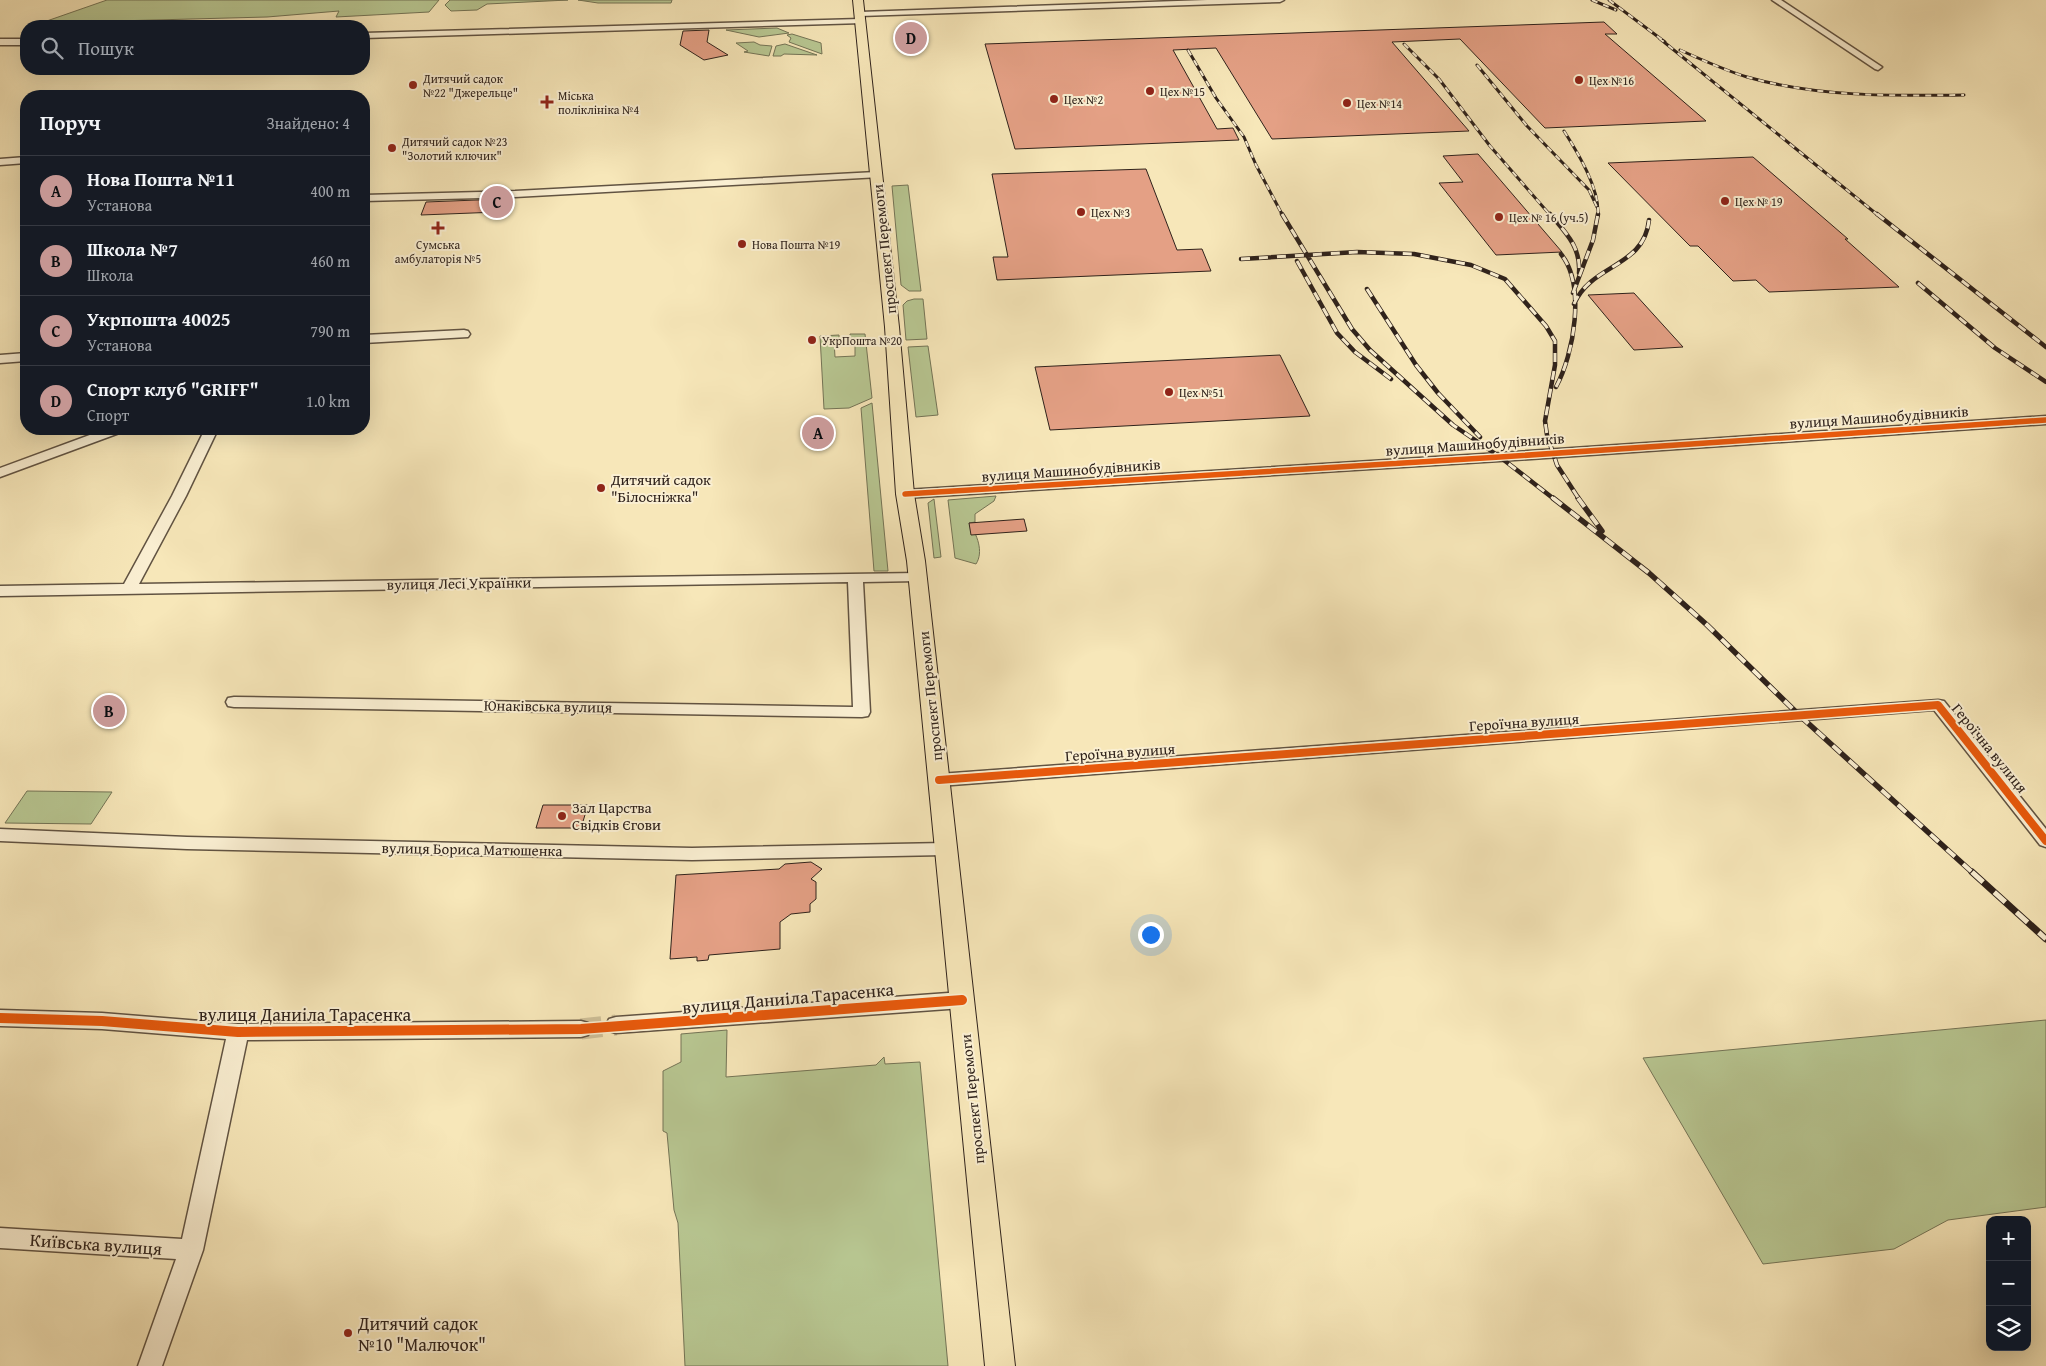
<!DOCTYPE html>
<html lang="uk">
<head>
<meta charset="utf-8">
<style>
	body { margin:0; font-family:"Gentium Book Plus",serif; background:#242831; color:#f1f3f6 }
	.controls { position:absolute; right:15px; bottom:15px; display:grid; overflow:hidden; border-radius:10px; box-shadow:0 5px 20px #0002 }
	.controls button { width:45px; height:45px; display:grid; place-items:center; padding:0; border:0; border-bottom:1px solid #363941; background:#171b24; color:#f1f3f6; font:25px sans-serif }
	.you { position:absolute; left:1150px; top:934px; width:18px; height:18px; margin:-12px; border:4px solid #fff; border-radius:50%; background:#1a73e8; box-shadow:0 0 0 8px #1a73e833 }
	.badge { display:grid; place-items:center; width:32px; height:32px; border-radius:50%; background:#c59692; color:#111; font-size:16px; font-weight:700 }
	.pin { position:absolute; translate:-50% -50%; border:2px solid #fff; box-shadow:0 1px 5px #0006 }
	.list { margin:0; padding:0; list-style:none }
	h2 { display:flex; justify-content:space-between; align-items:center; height:65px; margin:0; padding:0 20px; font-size:21px }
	h2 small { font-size:16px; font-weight:400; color:#9ea1a6 }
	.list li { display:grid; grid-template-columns:32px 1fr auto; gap:15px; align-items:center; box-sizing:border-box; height:70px; padding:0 20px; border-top:1px solid #363941 }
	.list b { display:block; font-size:19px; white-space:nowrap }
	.list p { margin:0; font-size:16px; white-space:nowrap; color:#9ea1a6 }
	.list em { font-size:16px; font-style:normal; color:#9ea1a6 }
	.icon { flex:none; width:28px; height:28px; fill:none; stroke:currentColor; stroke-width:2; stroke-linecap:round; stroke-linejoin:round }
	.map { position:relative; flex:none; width:2046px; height:1366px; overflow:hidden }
	.search { position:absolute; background:#171b24; box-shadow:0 5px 20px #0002; left:20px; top:20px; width:350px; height:55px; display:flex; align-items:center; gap:12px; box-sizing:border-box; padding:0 18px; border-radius:20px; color:#9ea1a6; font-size:19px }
	.panel { position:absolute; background:#171b24; box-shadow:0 5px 20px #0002; left:20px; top:90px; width:350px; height:345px; border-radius:20px }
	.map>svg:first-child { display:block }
</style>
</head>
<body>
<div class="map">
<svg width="2046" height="1366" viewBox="0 0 2046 1366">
	<rect width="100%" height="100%" fill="#f7e7b9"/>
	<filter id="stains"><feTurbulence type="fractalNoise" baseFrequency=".004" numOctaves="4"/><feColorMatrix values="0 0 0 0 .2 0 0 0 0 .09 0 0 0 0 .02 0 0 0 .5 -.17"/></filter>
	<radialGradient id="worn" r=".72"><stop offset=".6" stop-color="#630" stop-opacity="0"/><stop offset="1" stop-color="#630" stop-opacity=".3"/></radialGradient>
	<path fill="#b8c792" stroke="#747456" d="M 107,0 L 439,0 L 429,12 L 336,17 L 339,11 L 267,17 L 41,23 Z
		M 450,0 L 568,0 L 487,4 L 477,10 L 451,11 L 445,5 Z
		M 578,0 L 672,0 L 671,3 L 598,3 Z
		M 777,28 L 789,33 L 759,37 L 726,30 Z
		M 792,34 L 821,43 L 822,54 L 789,42 L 791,38 L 787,35 Z
		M 754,42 L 760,45 L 772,46 L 769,56 L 744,52 L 748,51 L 736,43 Z
		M 785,44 L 817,55 L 784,54 L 781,56 L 773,56 L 776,46 Z
		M 908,185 L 921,291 L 909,291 L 901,285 L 892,186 Z
		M 914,299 L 923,299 L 927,339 L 906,340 L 903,305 L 907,301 Z
		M 850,334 L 865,334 L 872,398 L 849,408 L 824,409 L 820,336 L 839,335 L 839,340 L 834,340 L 835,357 L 855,356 L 855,339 L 850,339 Z
		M 928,346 L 938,415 L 916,417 L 908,347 Z
		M 872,403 L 888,571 L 874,571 L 861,408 Z
		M 996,496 L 994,501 L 975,514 L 975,522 L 969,523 C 977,534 984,552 976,564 L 955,558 L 948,500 Z
		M 934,499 L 941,557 L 934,558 L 928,503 Z
		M 27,791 L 112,792 L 91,824 L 5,823 Z
		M 2046,1020 L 2046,1207 L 1948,1220 L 1894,1249 L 1763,1264 L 1643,1058 Z
		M 727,1030 L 726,1077 L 876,1065 L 884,1057 L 885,1064 L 920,1062 L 948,1366 L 685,1366 L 678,1223 L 674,1210 L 667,1133 L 663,1131 L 663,1071 L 681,1062 L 681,1034 Z"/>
	<path fill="#e4a085" stroke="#2f221b" d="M 1604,22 L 1617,34 L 1605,34 L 1706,121 L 1545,128 L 1460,39 L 1392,42 L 1469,131 L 1272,139 L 1216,48 L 1173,50 L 1217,129 L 1233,128 L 1239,140 L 1015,149 L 985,44 Z
		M 919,26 L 919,28 L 922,28 L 922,40 L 902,41 L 901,27 Z
		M 709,30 L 707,42 L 728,55 L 704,60 L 680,45 L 683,31 Z
		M 1478,154 L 1562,252 L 1496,255 L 1439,183 L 1463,182 L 1443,156 Z
		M 1753,157 L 1848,239 L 1845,239 L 1899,287 L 1769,292 L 1756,280 L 1733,281 L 1698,246 L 1690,246 L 1608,163 Z
		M 1146,169 L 1177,250 L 1202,249 L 1211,271 L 997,280 L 993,257 L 1008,257 L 992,174 Z
		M 502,199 L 498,212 L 421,215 L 426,202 Z
		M 1634,293 L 1683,347 L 1634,350 L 1588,295 Z
		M 1280,355 L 1310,416 L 1050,430 L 1035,367 Z
		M 1024,519 L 1027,531 L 971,535 L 969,523 Z
		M 543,805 L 588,805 L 581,828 L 536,828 Z
		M 811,862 L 822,869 L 811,879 L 816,882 L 816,899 L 810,904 L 810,912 L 791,914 L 780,922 L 780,949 L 709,955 L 708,960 L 697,961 L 697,957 L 670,959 L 676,875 L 779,869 L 785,864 Z"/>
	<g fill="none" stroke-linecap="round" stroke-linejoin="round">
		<path stroke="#cfc099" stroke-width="21" stroke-dasharray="21 11" stroke-linecap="butt" d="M 581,1029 L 616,1025"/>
		<g stroke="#615342" stroke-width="3">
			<path id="minor" d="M 1207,0 L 1284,0 L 1280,2 L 860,16 L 856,14 L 860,12 Z
				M 1772,0 L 1781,0 L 1882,67 L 1878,70 L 1875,69 Z
				M 860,19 L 863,19 L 863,23 L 364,38 L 364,33 Z
				M 0,39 L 26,39 L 26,45 L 0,45 Z
				M 26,157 L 26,163 L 0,165 L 0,159 Z
				M 876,172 L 880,173 L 880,177 L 515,197 L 364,201 L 364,195 L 515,191 Z
				M 464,330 L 468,331 L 470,334 L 468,337 L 364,343 L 364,335 Z
				M 26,353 L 26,361 L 0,363 L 0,355 Z
				M 2046,416 L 2046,424 L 1500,461 L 905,498 L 898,494 L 905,490 L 1500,453 Z
				M 106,429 L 124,429 L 122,432 L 0,477 L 0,468 Z
				M 205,429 L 218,429 L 186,496 L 139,584 L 918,573 L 923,574 L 925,577 L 923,580 L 918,581 L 863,582 L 870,712 L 868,716 L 862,717 L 234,707 L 228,706 L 226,702 L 228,698 L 234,697 L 853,707 L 848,582 L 0,596 L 0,586 L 124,584 L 172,496 Z
				M 1938,700 L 1944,701 L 2046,829 L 2046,847 L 2040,845 L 1934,710 L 939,786 L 933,784 L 930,780 L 933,776 L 939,774 Z
				M 0,829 L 187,837 L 692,848 L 945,843 L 951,845 L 954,849 L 951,853 L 945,855 L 692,860 L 187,849 L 0,841 Z
				M 962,992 L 969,995 L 972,1000 L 969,1005 L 962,1008 L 616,1033 L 609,1031 L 606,1025 L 609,1019 L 616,1017 Z
				M 0,1010 L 102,1013 L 238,1024 L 581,1021 L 588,1023 L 591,1029 L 588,1035 L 581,1037 L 247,1040 L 203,1250 L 162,1366 L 138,1366 L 176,1259 L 0,1248 L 0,1228 L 182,1239 L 226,1039 L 102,1029 L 0,1026 Z"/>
		</g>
		<g stroke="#2f221b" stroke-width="2">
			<path id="major" d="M 853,0 L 863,0 L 899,327 L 914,494 L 925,561 L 1015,1366 L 985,1366 L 907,561 L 896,494 L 885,327 Z"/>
		</g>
		<use href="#minor" fill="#faefd2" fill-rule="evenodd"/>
		<use href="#major" fill="#f7e7b9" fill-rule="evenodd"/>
		<g stroke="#2f221b" stroke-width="3">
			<path id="rail-far3" d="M 1592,0 L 1616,10
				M 1609,0 L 1665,42
				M 1659,38 L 1879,216
				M 1404,44 L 1439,79 L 1490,146 L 1551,216
				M 1188,50 L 1216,98 L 1244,137 L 1256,165 L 1283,216
				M 1680,50 C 1702,60 1724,70 1747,77 C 1817,97 1892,96 1964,95
				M 1477,65 L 1527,126 L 1589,190 L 1597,207
				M 1564,131 C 1578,153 1600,189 1598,216"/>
		</g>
		<g stroke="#2f221b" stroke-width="4.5">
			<path id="rail-far2" d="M 1282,214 L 1352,329 L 1370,350 L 1453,425 L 1500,457 L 1554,499
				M 1550,214 C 1566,233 1581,247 1579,273
				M 1877,214 L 2046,347
				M 1241,259 L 1357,252 L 1414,254 L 1471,265 L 1505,279 L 1546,326 L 1555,341 L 1555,365 L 1545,421 L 1547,435 L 1557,465 L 1579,499
				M 1297,261 L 1337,333 L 1355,352 L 1391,379
				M 1918,283 L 1995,348 L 2046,382
				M 1367,289 L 1416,365 L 1438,393 L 1480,437
				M 1573,293 L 1593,240 L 1598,214
				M 1574,304 C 1592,263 1644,268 1649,220
				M 1556,387 C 1574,354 1586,285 1561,254"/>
		</g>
		<g stroke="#2f221b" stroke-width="5.5">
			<path id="rail-far1" d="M 1553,498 L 1649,573 L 1707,625 L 1799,715 L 1973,873
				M 1578,498 L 1602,531"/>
		</g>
		<g stroke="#2f221b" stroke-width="7">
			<path id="rail" d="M 1972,872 L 2046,939"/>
		</g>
		<use href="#rail-far3" stroke="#faefd2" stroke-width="2" stroke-dasharray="6" stroke-linecap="butt"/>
		<use href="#rail-far2" stroke="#faefd2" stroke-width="3" stroke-dasharray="9" stroke-linecap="butt"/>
		<use href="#rail-far1" stroke="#faefd2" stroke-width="4" stroke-dasharray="11" stroke-linecap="butt"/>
		<use href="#rail" stroke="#faefd2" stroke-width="5" stroke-dasharray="15" stroke-linecap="butt"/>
		<g stroke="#faefd2" stroke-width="8">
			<path id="cycleway-far2" d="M 905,494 L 1500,457 L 2046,420"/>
		</g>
		<g stroke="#faefd2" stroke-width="11">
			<path id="cycleway-far1" d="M 939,780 L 1938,705 L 2046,841"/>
		</g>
		<g stroke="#faefd2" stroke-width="13">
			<path id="cycleway" d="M 0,1018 L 102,1021 L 238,1032 L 581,1029 L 962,1000"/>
		</g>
		<use href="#cycleway-far2" stroke="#e8590c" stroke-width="5.5"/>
		<use href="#cycleway-far1" stroke="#e8590c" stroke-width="8"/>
		<use href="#cycleway" stroke="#e8590c" stroke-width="10"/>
	</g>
	<g fill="#8f2418" stroke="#faefd2" stroke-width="2">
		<circle cx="1579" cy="80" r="5"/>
		<circle cx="413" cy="85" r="5"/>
		<circle cx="1150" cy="91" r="5"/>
		<circle cx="1054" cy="99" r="5"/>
		<path d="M544.5 94.5h5v5h5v5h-5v5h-5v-5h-5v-5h5z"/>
		<circle cx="1347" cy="103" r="5"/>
		<circle cx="392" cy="148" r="5"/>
		<circle cx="1725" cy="201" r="5"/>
		<circle cx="1081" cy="212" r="5"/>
		<circle cx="1499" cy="217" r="5"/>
		<path d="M435.5 220.5h5v5h5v5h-5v5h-5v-5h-5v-5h5z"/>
		<circle cx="742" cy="244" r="5"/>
		<circle cx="812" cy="340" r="5"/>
		<circle cx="1169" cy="392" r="5"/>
		<circle cx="601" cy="488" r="5"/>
		<circle cx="562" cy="816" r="5"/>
		<circle cx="348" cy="1333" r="5"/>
	</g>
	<g text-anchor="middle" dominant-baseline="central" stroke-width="4" stroke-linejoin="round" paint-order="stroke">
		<g font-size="12" fill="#2f221b" stroke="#faefd2" text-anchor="start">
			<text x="423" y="78">Дитячий садок<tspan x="423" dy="14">№22 "Джерельце"</tspan></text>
			<text x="1589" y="80">Цех №16</text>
			<text x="1160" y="91">Цех №15</text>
			<text x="558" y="95">Міська<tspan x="558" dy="14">поліклініка №4</tspan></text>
			<text x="1064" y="99">Цех №2</text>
			<text x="1357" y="103">Цех №14</text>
			<text x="402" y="141">Дитячий садок №23<tspan x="402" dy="14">"Золотий ключик"</tspan></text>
			<text x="1735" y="201">Цех № 19</text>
			<text x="1091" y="212">Цех №3</text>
			<text x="1509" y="217">Цех № 16 (уч.5)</text>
			<text x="438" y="244" text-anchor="middle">Сумська<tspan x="438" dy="14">амбулаторія №5</tspan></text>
			<text x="752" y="244">Нова Пошта №19</text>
			<text x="822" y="340">УкрПошта №20</text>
			<text x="1179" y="392">Цех №51</text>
		</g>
		<g font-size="15" fill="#2f221b" stroke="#faefd2">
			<text transform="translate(884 249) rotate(-96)">проспект Перемоги</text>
			<text transform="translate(1879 417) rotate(-4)">вулиця Машинобудівників</text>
			<text transform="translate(1475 444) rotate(-4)">вулиця Машинобудівників</text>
			<text transform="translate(1071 470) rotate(-4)">вулиця Машинобудівників</text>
			<text transform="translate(459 583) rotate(-1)">вулиця Лесі Українки</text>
			<text transform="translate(930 696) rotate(-96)">проспект Перемоги</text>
			<text transform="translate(548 706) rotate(1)">Юнаківська вулиця</text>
			<text transform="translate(1524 722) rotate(-4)">Героїчна вулиця</text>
			<text transform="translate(1990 748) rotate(51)">Героїчна вулиця</text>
			<text transform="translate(1120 752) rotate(-4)">Героїчна вулиця</text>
			<text transform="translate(472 849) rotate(1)">вулиця Бориса Матюшенка</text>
			<text transform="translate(972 1099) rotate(-96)">проспект Перемоги</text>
		</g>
		<g font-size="15" fill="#2f221b" stroke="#faefd2" text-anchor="start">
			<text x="611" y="479">Дитячий садок<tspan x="611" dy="17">"Білосніжка"</tspan></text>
			<text x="572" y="807">Зал Царства<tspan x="572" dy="17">Свідків Єгови</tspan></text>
		</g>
		<g font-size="18" fill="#2f221b" stroke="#faefd2">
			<text transform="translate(788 998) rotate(-5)">вулиця Даниіла Тарасенка</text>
			<text x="305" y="1014">вулиця Даниіла Тарасенка</text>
			<text transform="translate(96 1244) rotate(4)">Київська вулиця</text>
		</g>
		<g font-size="18" fill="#2f221b" stroke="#faefd2" text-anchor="start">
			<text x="358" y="1323">Дитячий садок<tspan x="358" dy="21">№10 "Малючок"</tspan></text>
		</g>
	</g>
	<rect width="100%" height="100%" filter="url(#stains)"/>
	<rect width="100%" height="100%" fill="url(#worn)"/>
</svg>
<div class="controls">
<button>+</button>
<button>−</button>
<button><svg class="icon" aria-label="layers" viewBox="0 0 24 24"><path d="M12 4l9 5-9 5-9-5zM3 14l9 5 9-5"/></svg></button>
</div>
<div class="you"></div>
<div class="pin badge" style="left:818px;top:433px">A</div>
<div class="pin badge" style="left:109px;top:711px">B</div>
<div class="pin badge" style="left:497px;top:202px">C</div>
<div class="pin badge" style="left:911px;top:38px">D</div>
<div class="search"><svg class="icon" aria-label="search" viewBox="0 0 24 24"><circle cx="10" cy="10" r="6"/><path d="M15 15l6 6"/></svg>Пошук</div>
<section class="panel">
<h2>Поруч<small>Знайдено: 4</small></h2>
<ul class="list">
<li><span class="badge">A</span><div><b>Нова Пошта №11</b><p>Установа</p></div><em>400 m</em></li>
<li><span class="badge">B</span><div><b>Школа №7</b><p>Школа</p></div><em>460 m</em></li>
<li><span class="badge">C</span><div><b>Укрпошта 40025</b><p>Установа</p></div><em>790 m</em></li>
<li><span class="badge">D</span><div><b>Спорт клуб &quot;GRIFF&quot;</b><p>Спорт</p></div><em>1.0 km</em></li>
</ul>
</section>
</div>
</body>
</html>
